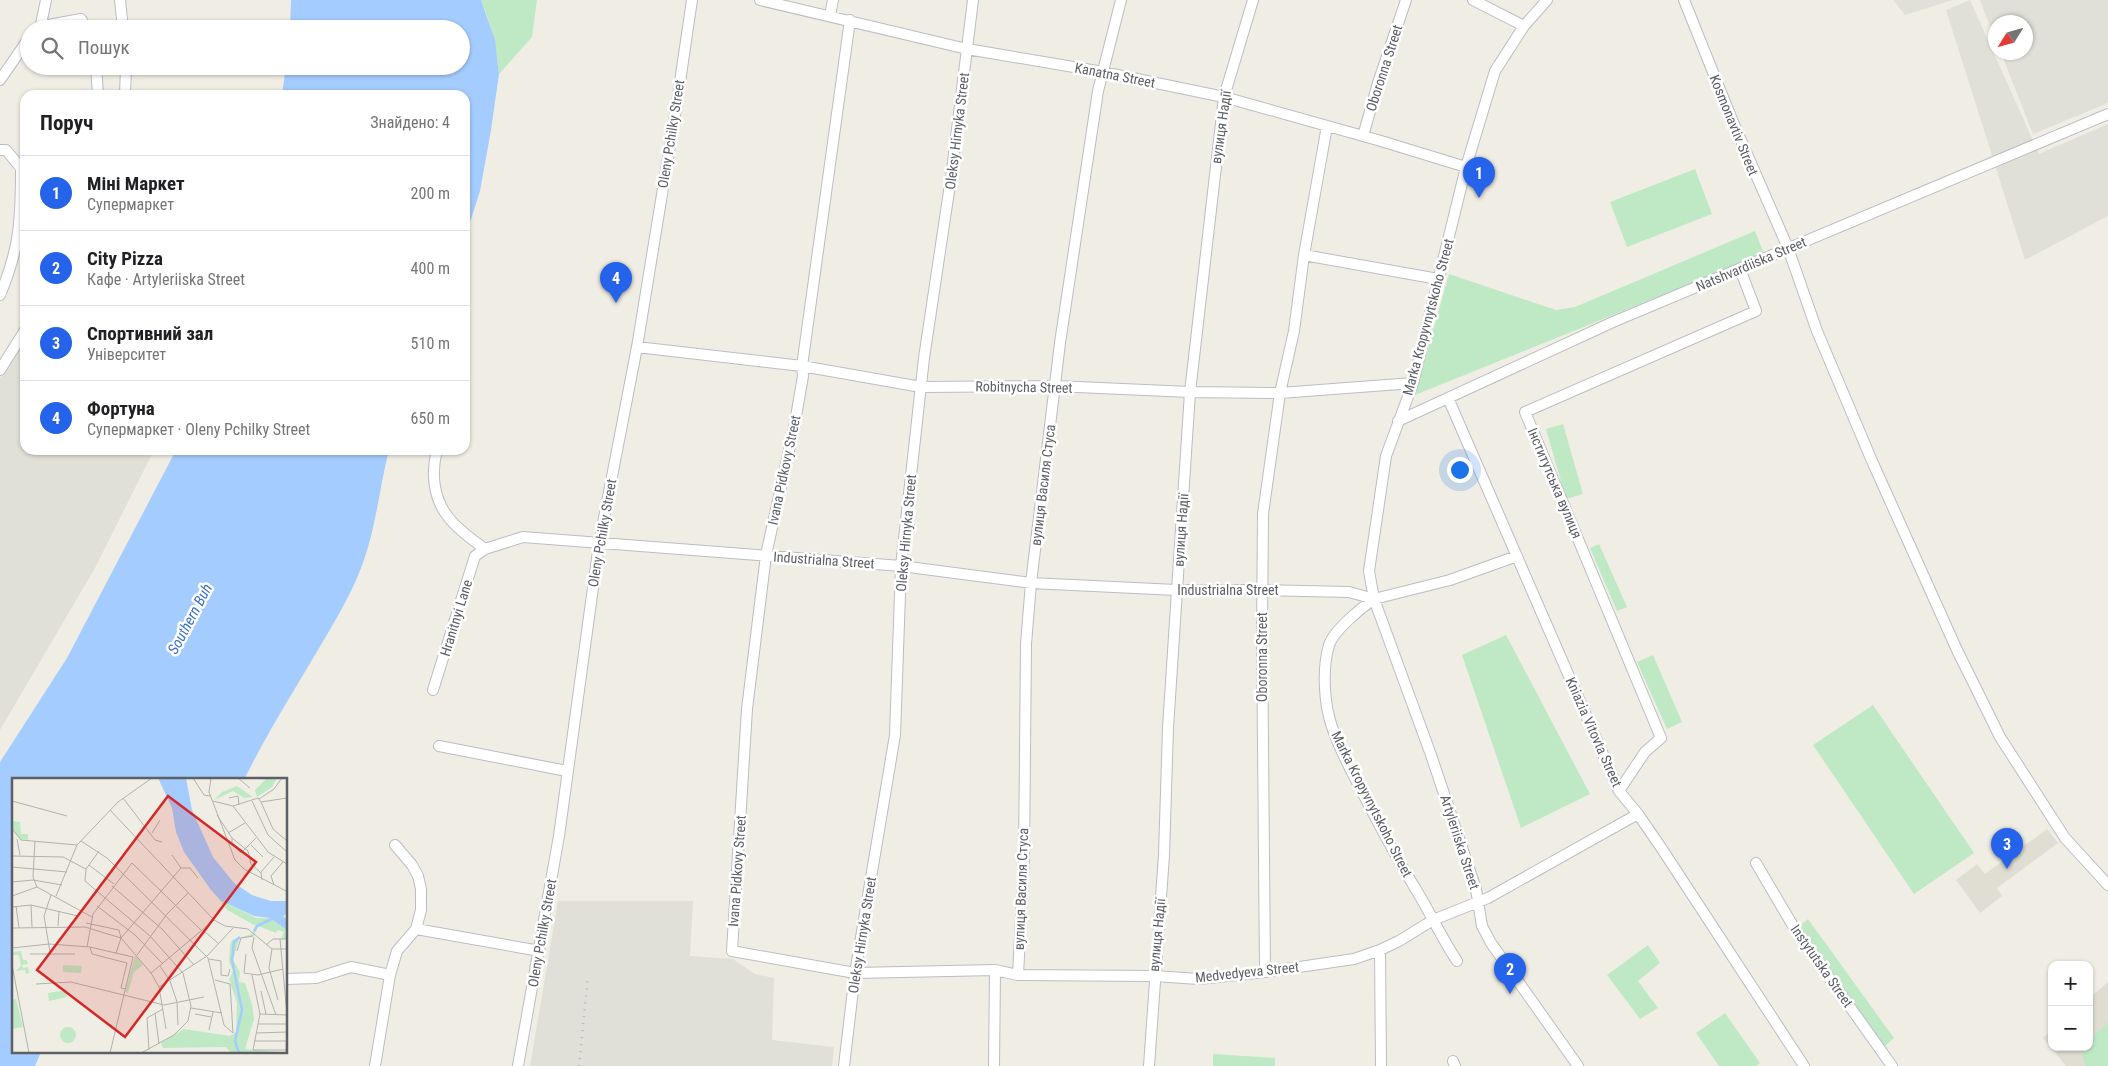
<!DOCTYPE html>
<html lang="uk">
<head>
<meta charset="utf-8">
<style>
	body { margin:0; font-family:"Roboto Condensed",sans-serif; background:#f2f2f2; color:#202124 }
	.controls { position:absolute; right:15px; bottom:15px; display:grid; overflow:hidden; border-radius:10px; box-shadow:0 1px 4px #0004 }
	.controls button { width:45px; height:45px; display:grid; place-items:center; padding:0; border:0; border-bottom:1px solid #e0e0e0; background:#fff; color:#202124; font:25px sans-serif }
	.compass { position:absolute; left:1988px; top:15px; width:45px; height:45px; border-radius:50%; background:#fff; box-shadow:0 1px 4px #0004; rotate:233deg }
	.you { position:absolute; left:1459px; top:469px; width:18px; height:18px; margin:-12px; border:4px solid #fff; border-radius:50%; background:#1a73e8; box-shadow:0 0 0 8px #1a73e833 }
	.badge { display:grid; place-items:center; width:32px; height:32px; border-radius:50%; background:#2563eb; color:#fff; font-size:16px; font-weight:700 }
	.pin { position:absolute; translate:-50% -41px; filter:drop-shadow(0 1px 2px #0008) }
	.pin::after { content:''; position:absolute; top:26px; width:18px; height:15px; background:inherit; clip-path:polygon(0 0,100% 0,50% 100%) }
	.list { margin:0; padding:0; list-style:none }
	h2 { display:flex; justify-content:space-between; align-items:center; height:65px; margin:0; padding:0 20px; font-size:21px }
	h2 small { font-size:16px; font-weight:400; color:#757577 }
	.list li { display:grid; grid-template-columns:32px 1fr auto; gap:15px; align-items:center; box-sizing:border-box; height:75px; padding:0 20px; border-top:1px solid #e0e0e0 }
	.list b { display:block; font-size:19px; white-space:nowrap }
	.list p { margin:0; font-size:16px; white-space:nowrap; color:#757577 }
	.list em { font-size:16px; font-style:normal; color:#757577 }
	.icon { flex:none; width:28px; height:28px; fill:none; stroke:currentColor; stroke-width:2; stroke-linecap:round; stroke-linejoin:round }
	.map { position:relative; flex:none; width:2108px; height:1066px; overflow:hidden }
	.search { position:absolute; background:#fff; box-shadow:0 1px 4px #0004; left:20px; top:20px; width:450px; height:55px; display:flex; align-items:center; gap:12px; box-sizing:border-box; padding:0 18px; border-radius:28px; color:#757577; font-size:19px }
	.panel { position:absolute; background:#fff; box-shadow:0 1px 4px #0004; left:20px; top:90px; width:450px; height:365px; border-radius:15px }
	.map>svg:first-child { display:block }
</style>
</head>
<body>
<div class="map">
<svg width="2108" height="1066" viewBox="0 0 2108 1066">
	<rect width="100%" height="100%" fill="#f0eee4"/>
	<path fill="#e0e0d8" d="M 1893,0 L 1953,0 L 1905,15 Z
		M 1970,0 L 2039,154 L 2108,124 L 2108,216 L 2025,260 L 1946,10 Z
		M 1980,0 L 2108,0 L 2108,103 L 2033,134 L 2001,53 L 2026,52 L 2026,22 L 1996,22 L 1995,40 Z
		M 25,337 L 25,450 L 154,450 L 95,568 L 0,730 L 0,378 Z
		M 558,901 L 693,901 L 690,956 L 733,959 L 755,974 L 774,978 L 772,1040 L 834,1047 L 832,1066 L 530,1066 Z"/>
	<path fill="#e0ded3" d="M 2047,829 L 2058,843 L 1997,888 L 2002,896 L 1980,913 L 1956,880 L 1977,864 L 1985,874 Z
		M 2108,982 L 2108,1066 L 2066,1066 L 2043,1038 L 2052,1031 L 2052,1047 L 2089,1047 L 2089,998 Z"/>
	<path fill="#bee9c4" d="M 481,0 L 537,0 L 532,37 L 499,74 C 497,48 491,24 481,0 Z
		M 1695,169 L 1712,214 L 1627,247 L 1610,202 Z
		M 1755,231 L 1764,254 L 1415,395 L 1449,274 L 1556,310 L 1575,307 Z
		M 1563,424 L 1583,494 L 1566,499 L 1546,429 Z
		M 1599,544 L 1627,607 L 1617,611 L 1590,548 Z
		M 1506,635 L 1590,794 L 1521,828 L 1462,655 Z
		M 1653,655 L 1682,722 L 1667,729 L 1637,662 Z
		M 1873,705 L 1974,853 L 1914,894 L 1813,745 Z
		M 1808,919 L 1894,1038 L 1884,1047 L 1799,926 Z
		M 1648,945 L 1660,963 L 1638,981 L 1658,1008 L 1640,1019 L 1607,975 Z
		M 1725,1013 L 1760,1063 L 1756,1066 L 1719,1066 L 1696,1033 Z
		M 2108,1023 L 2108,1066 L 2086,1066 L 2083,1060 L 2083,1047 L 2089,1047 L 2089,1039 Z
		M 1213,1054 L 1275,1058 L 1275,1066 L 1213,1066 Z"/>
	<path fill="#a4ccff" d="M 291,0 L 481,0 L 495,40 L 499,74 L 491,130 L 480,191 L 465,238 L 465,95 L 282,95 L 286,66 L 461,66 L 461,29 L 290,29 Z
		M 176,450 L 389,450 C 379,489 376,530 361,568 C 352,592 338,616 325,638 C 297,686 268,731 244,780 L 14,780 L 14,1052 L 41,1052 L 35,1066 L 0,1066 L 0,762 L 67,658 Z"/>
	<g fill="none" stroke-linecap="round" stroke-linejoin="round">
		<g stroke="#bbbdc4" stroke-width="12">
			<path id="minor" d="M 120,0 L 123,29
				M 760,0 L 967,49 L 1103,72 L 1224,97 L 1381,141 L 1466,167
				M 1473,0 L 1524,26
				M 1684,0 L 1733,122 L 1788,248 L 1817,331 L 1872,461 L 1957,650 L 2000,737 L 2065,838 L 2108,885
				M 830,16 L 833,0
				M 850,20 L 802,366 L 803,376 L 794,428 L 766,555 L 747,709 L 732,951 L 855,973 L 995,970 L 1018,975 L 1154,976 L 1199,979 L 1265,972 L 1354,959 L 1380,950 L 1399,941 L 1433,920 L 1488,898 L 1638,814
				M 40,29 L 43,26 L 81,19 L 87,29
				M 40,29 L 46,0
				M 96,66 L 98,95
				M 0,80 L 29,38
				M 125,95 L 126,66
				M 1363,136 L 1378,83 L 1406,0
				M 0,150 L 6,150 L 21,168 L 23,174
				M 1304,255 L 1438,279
				M 0,295 C 20,248 21,218 21,168
				M 637,347 L 802,366 L 921,387 L 1055,386 L 1190,392 L 1280,393 L 1413,383
				M 0,370 L 25,330
				M 1448,398 L 1619,791 L 1638,814 L 1662,849 L 1804,1066
				M 1398,421 L 1613,322 L 2108,114
				M 437,450 C 431,472 433,499 449,518 C 458,530 473,540 485,549 L 523,537 L 901,566 L 1031,583 L 1176,590 L 1262,590 L 1349,592 L 1374,599 L 1450,580 L 1517,556
				M 1374,599 L 1431,755 L 1476,889 L 1482,926 L 1491,943 L 1578,1066
				M 433,690 L 475,556 L 485,549
				M 439,746 L 567,771
				M 1619,791 L 1645,752 L 1661,738 L 1525,412 L 1756,311 L 1740,269
				M 1756,863 L 1796,931 L 1892,1066
				M 416,929 L 540,951
				M 1380,950 L 1381,1066
				M 1457,961 C 1441,937 1430,912 1415,888 C 1395,855 1377,821 1359,786 C 1349,767 1339,748 1332,727 C 1324,704 1322,669 1329,645 C 1334,630 1361,608 1374,599 L 1369,571 L 1386,456 L 1413,383 L 1466,167 L 1495,71 L 1524,26 L 1547,0
				M 1265,972 L 1262,630 L 1263,514 L 1280,393 L 1294,331 L 1304,255 L 1327,126
				M 1018,975 L 1024,859 L 1026,644 L 1031,583 L 1060,343 L 1098,91 L 1121,0
				M 286,979 L 316,978 L 351,967 L 390,975
				M 1453,1061 L 1455,1066
				M 375,1066 L 390,975 L 397,951 L 416,929 L 421,910 L 421,889 L 418,876 L 412,865 L 395,845
				M 518,1066 L 559,836 L 599,544 L 637,347 L 676,109 L 692,0
				M 844,1066 L 855,973 L 895,735 L 901,566 L 924,358 L 951,178 L 973,0
				M 994,1066 L 995,970
				M 1149,1066 L 1164,855 L 1168,728 L 1190,392 L 1224,97 L 1253,0"/>
		</g>
		<use href="#minor" stroke="#fff" stroke-width="10"/>
		<path stroke="#b7b8b9" stroke-width="2.5" stroke-dasharray="1 6" stroke-linecap="butt" d="M 579,1066 L 588,976"/>
	</g>
	<g text-anchor="middle" dominant-baseline="central" stroke-width="5" stroke-linejoin="round" paint-order="stroke">
		<g font-size="14" fill="#5c5f66" stroke="#fff">
			<text transform="translate(1384 68) rotate(-72)">Oboronna Street</text>
			<text transform="translate(1115 75) rotate(11)">Kanatna Street</text>
			<text transform="translate(1734 125) rotate(68)">Kosmonavtiv Street</text>
			<text transform="translate(1221 127) rotate(-82)">вулиця Надії</text>
			<text transform="translate(957 131) rotate(-83)">Oleksy Hirnyka Street</text>
			<text transform="translate(671 134) rotate(-81)">Oleny Pchilky Street</text>
			<text transform="translate(1751 264) rotate(-23)">Natshvardiiska Street</text>
			<text transform="translate(1428 317) rotate(-75)">Marka Kropyvnytskoho Street</text>
			<text transform="translate(1024 387) rotate(1)">Robitnycha Street</text>
			<text transform="translate(784 470) rotate(-78)">Ivana Pidkovy Street</text>
			<text transform="translate(1555 483) rotate(67)">Інститутська вулиця</text>
			<text transform="translate(1043 485) rotate(-83)">вулиця Василя Стуса</text>
			<text transform="translate(1181 530) rotate(-86)">вулиця Надії</text>
			<text transform="translate(602 533) rotate(-80)">Oleny Pchilky Street</text>
			<text transform="translate(906 533) rotate(-85)">Oleksy Hirnyka Street</text>
			<text transform="translate(824 560) rotate(4)">Industrialna Street</text>
			<text x="1228" y="590">Industrialna Street</text>
			<text transform="translate(456 618) rotate(-73)">Hranitnyi Lane</text>
			<text transform="translate(1262 657) rotate(-90)">Oboronna Street</text>
			<text transform="translate(1594 732) rotate(66)">Kniazia Vitovta Street</text>
			<text transform="translate(1372 804) rotate(63)">Marka Kropyvnytskoho Street</text>
			<text transform="translate(1460 842) rotate(72)">Artyleriiska Street</text>
			<text transform="translate(737 871) rotate(-86)">Ivana Pidkovy Street</text>
			<text transform="translate(1021 889) rotate(-88)">вулиця Василя Стуса</text>
			<text transform="translate(542 933) rotate(-80)">Oleny Pchilky Street</text>
			<text transform="translate(862 935) rotate(-81)">Oleksy Hirnyka Street</text>
			<text transform="translate(1157 935) rotate(-85)">вулиця Надії</text>
			<text transform="translate(1822 966) rotate(55)">Instytutska Street</text>
			<text transform="translate(1247 972) rotate(-6)">Medvedyeva Street</text>
		</g>
		<g font-size="15" font-style="italic" fill="#3d71cc" stroke="#fff">
			<text transform="translate(190 619) rotate(-62)">Southern Buh</text>
		</g>
	</g>
	<g transform="translate(12 778)">
		<rect width="275" height="275" fill="#f0eee4"/>
		<path d="M 255,0 L 265,0 L 260,9 L 245,19 L 243,12 ZM 225,8 L 241,19 L 232,20 L 221,13 L 202,22 L 210,14 ZM 0,43 L 8,44 L 9,56 L 16,56 L 16,62 L 8,61 L 0,50 ZM 207,121 L 244,140 L 258,140 L 275,152 L 275,161 L 269,161 L 272,154 L 265,152 L 264,155 L 246,148 L 242,158 L 227,161 L 221,182 L 228,194 L 227,204 L 233,205 L 240,226 L 242,241 L 233,271 L 275,275 L 219,275 L 214,269 L 151,270 L 149,265 L 172,251 L 218,258 L 224,254 L 225,225 L 217,201 L 221,193 L 217,184 L 218,168 L 220,162 L 240,156 L 244,148 L 215,132 ZM 9,173 L 11,182 L 15,182 L 16,186 L 10,187 L 11,190 L 16,189 L 17,195 L 14,196 L 13,192 L 3,193 L 9,188 L 7,177 L 1,177 L 1,174 ZM 123,177 L 131,187 L 122,194 L 116,215 L 113,214 ZM 51,187 L 70,188 L 69,195 L 51,194 ZM 54,212 L 55,219 L 37,223 L 36,215 ZM 4,221 L 11,249 L 0,251 L 0,222 ZM48 257a8 8 0 1 1 16 0a8 8 0 1 1-16 0Z" fill="#bee9c4"/>
		<path d="M 146,0 L 174,0 L 180,32 L 201,79 L 222,105 L 240,117 L 259,123 L 275,123 L 275,136 L 271,138 L 275,141 L 275,152 L 258,140 L 242,138 L 208,122 L 199,112 L 172,74 L 164,54 L 160,30 Z" fill="#a4ccff"/>
		<path fill="none" stroke="#a4ccff" stroke-width="2.5" d="M 242,153 L 245,148 L 262,140M 227,275 L 223,263 L 230,232 L 220,182 L 222,164 L 228,159"/>
		<path fill="none" stroke="#b1b1ae" stroke-width="1" d="M 181,0 L 192,17 L 198,18M 199,0 L 197,14 L 223,82 L 232,91 L 274,113M 226,0 L 238,10M 111,20 L 143,62 L 150,64M 217,20 L 226,18 L 227,27M 247,21 L 262,11 L 270,0M 0,23 L 55,38M 201,23 L 221,28 L 246,20 L 249,24 L 275,20M 240,23 L 256,57 L 275,74M 249,24 L 261,51 L 275,63M 221,28 L 256,74 L 275,86M 98,32 L 202,142 L 213,148 L 236,151 L 260,171 L 275,171M 205,37 L 220,60 L 236,73 L 239,86 L 249,95M 0,51 L 9,62 L 65,67M 140,55 L 148,42M 216,55 L 233,45M 220,60 L 220,66 L 229,75M 5,61 L 8,77M 23,63 L 21,99 L 25,109 L 80,139M 69,63 L 95,80 L 196,180 L 212,247 L 221,255 L 218,206 L 203,202M 239,67 L 251,79M 229,75 L 244,60M 160,77 L 169,90M 0,78 L 51,79 L 74,91 L 73,103 L 138,158 L 171,195 L 179,228 L 176,243 L 162,257 L 129,275M 77,87 L 102,106M 0,89 L 55,94M 74,91 L 87,73M 250,102 L 249,94 L 262,79M 0,104 L 21,102 L 50,107M 262,107 L 259,98 L 271,84M 100,108 L 150,151 L 182,187M 0,118 L 25,109M 44,118 L 65,67 L 106,24 L 140,0M 19,127 L 20,149M 4,128 L 7,150M 85,128 L 123,157 L 151,186M 0,129 L 19,127 L 66,138M 74,145 L 107,152 L 109,160 L 139,195 L 147,209 L 154,251M 46,148 L 47,133M 0,150 L 73,149 L 109,160M 191,152 L 207,166M 242,159 L 240,170 L 264,237M 268,161 L 275,236M 254,167 L 261,161 L 275,161M 75,169 L 81,136 L 120,85 L 190,153M 78,169 L 80,176 L 115,185 L 109,210 L 114,211M 0,170 L 37,166 L 78,169 L 121,179M 260,171 L 257,190 L 266,222M 225,173 L 229,160 L 241,158M 38,174 L 32,138 L 39,117M 104,175 L 109,160 L 169,90 L 178,90 L 186,100M 18,176 L 63,176M 234,176 L 232,195 L 246,197 L 271,191M 125,177 L 155,136 L 176,115M 197,181 L 209,183 L 209,197 L 216,198 L 218,191M 0,187 L 17,275M 148,188 L 158,203 L 165,224 L 166,247M 139,195 L 202,142M 240,197 L 248,236 L 241,272 L 275,272M 24,206 L 59,204 L 152,227 L 192,219M 147,209 L 195,178 L 221,150M 249,213 L 254,236M 179,230 L 210,235M 143,235 L 147,266M 183,236 L 199,239M 248,236 L 275,237M 246,246 L 275,246M 197,252 L 201,234M 245,255 L 275,254M 242,263 L 275,263M 137,272 L 135,240 L 151,231M 98,275 L 121,179M 274,275 L 275,243"/>
		<path fill="#d62828" fill-opacity="0.15" stroke="#d62828" stroke-width="2.5" d="M 156,18 L 244,84 L 113,259 L 25,192 Z"/>
		<rect width="275" height="275" fill="none" stroke="#5c5f66" stroke-width="2.5"/>
	</g>
</svg>
<div class="controls">
<button>+</button>
<button>−</button>
</div>
<svg class="compass" viewBox="-18 -18 36 36"><path d="M0-13l5 13h-10z" fill="#e53935"/><path d="M0 13l5-13h-10z" fill="#757577"/></svg>
<div class="you"></div>
<div class="pin badge" style="left:1479px;top:198px">1</div>
<div class="pin badge" style="left:1510px;top:994px">2</div>
<div class="pin badge" style="left:2007px;top:869px">3</div>
<div class="pin badge" style="left:616px;top:303px">4</div>
<div class="search"><svg class="icon" aria-label="search" viewBox="0 0 24 24"><circle cx="10" cy="10" r="6"/><path d="M15 15l6 6"/></svg>Пошук</div>
<section class="panel">
<h2>Поруч<small>Знайдено: 4</small></h2>
<ul class="list">
<li><span class="badge">1</span><div><b>Міні Маркет</b><p>Супермаркет</p></div><em>200 m</em></li>
<li><span class="badge">2</span><div><b>City Pizza</b><p>Кафе · Artyleriiska Street</p></div><em>400 m</em></li>
<li><span class="badge">3</span><div><b>Спортивний зал</b><p>Університет</p></div><em>510 m</em></li>
<li><span class="badge">4</span><div><b>Фортуна</b><p>Супермаркет · Oleny Pchilky Street</p></div><em>650 m</em></li>
</ul>
</section>
</div>
</body>
</html>
